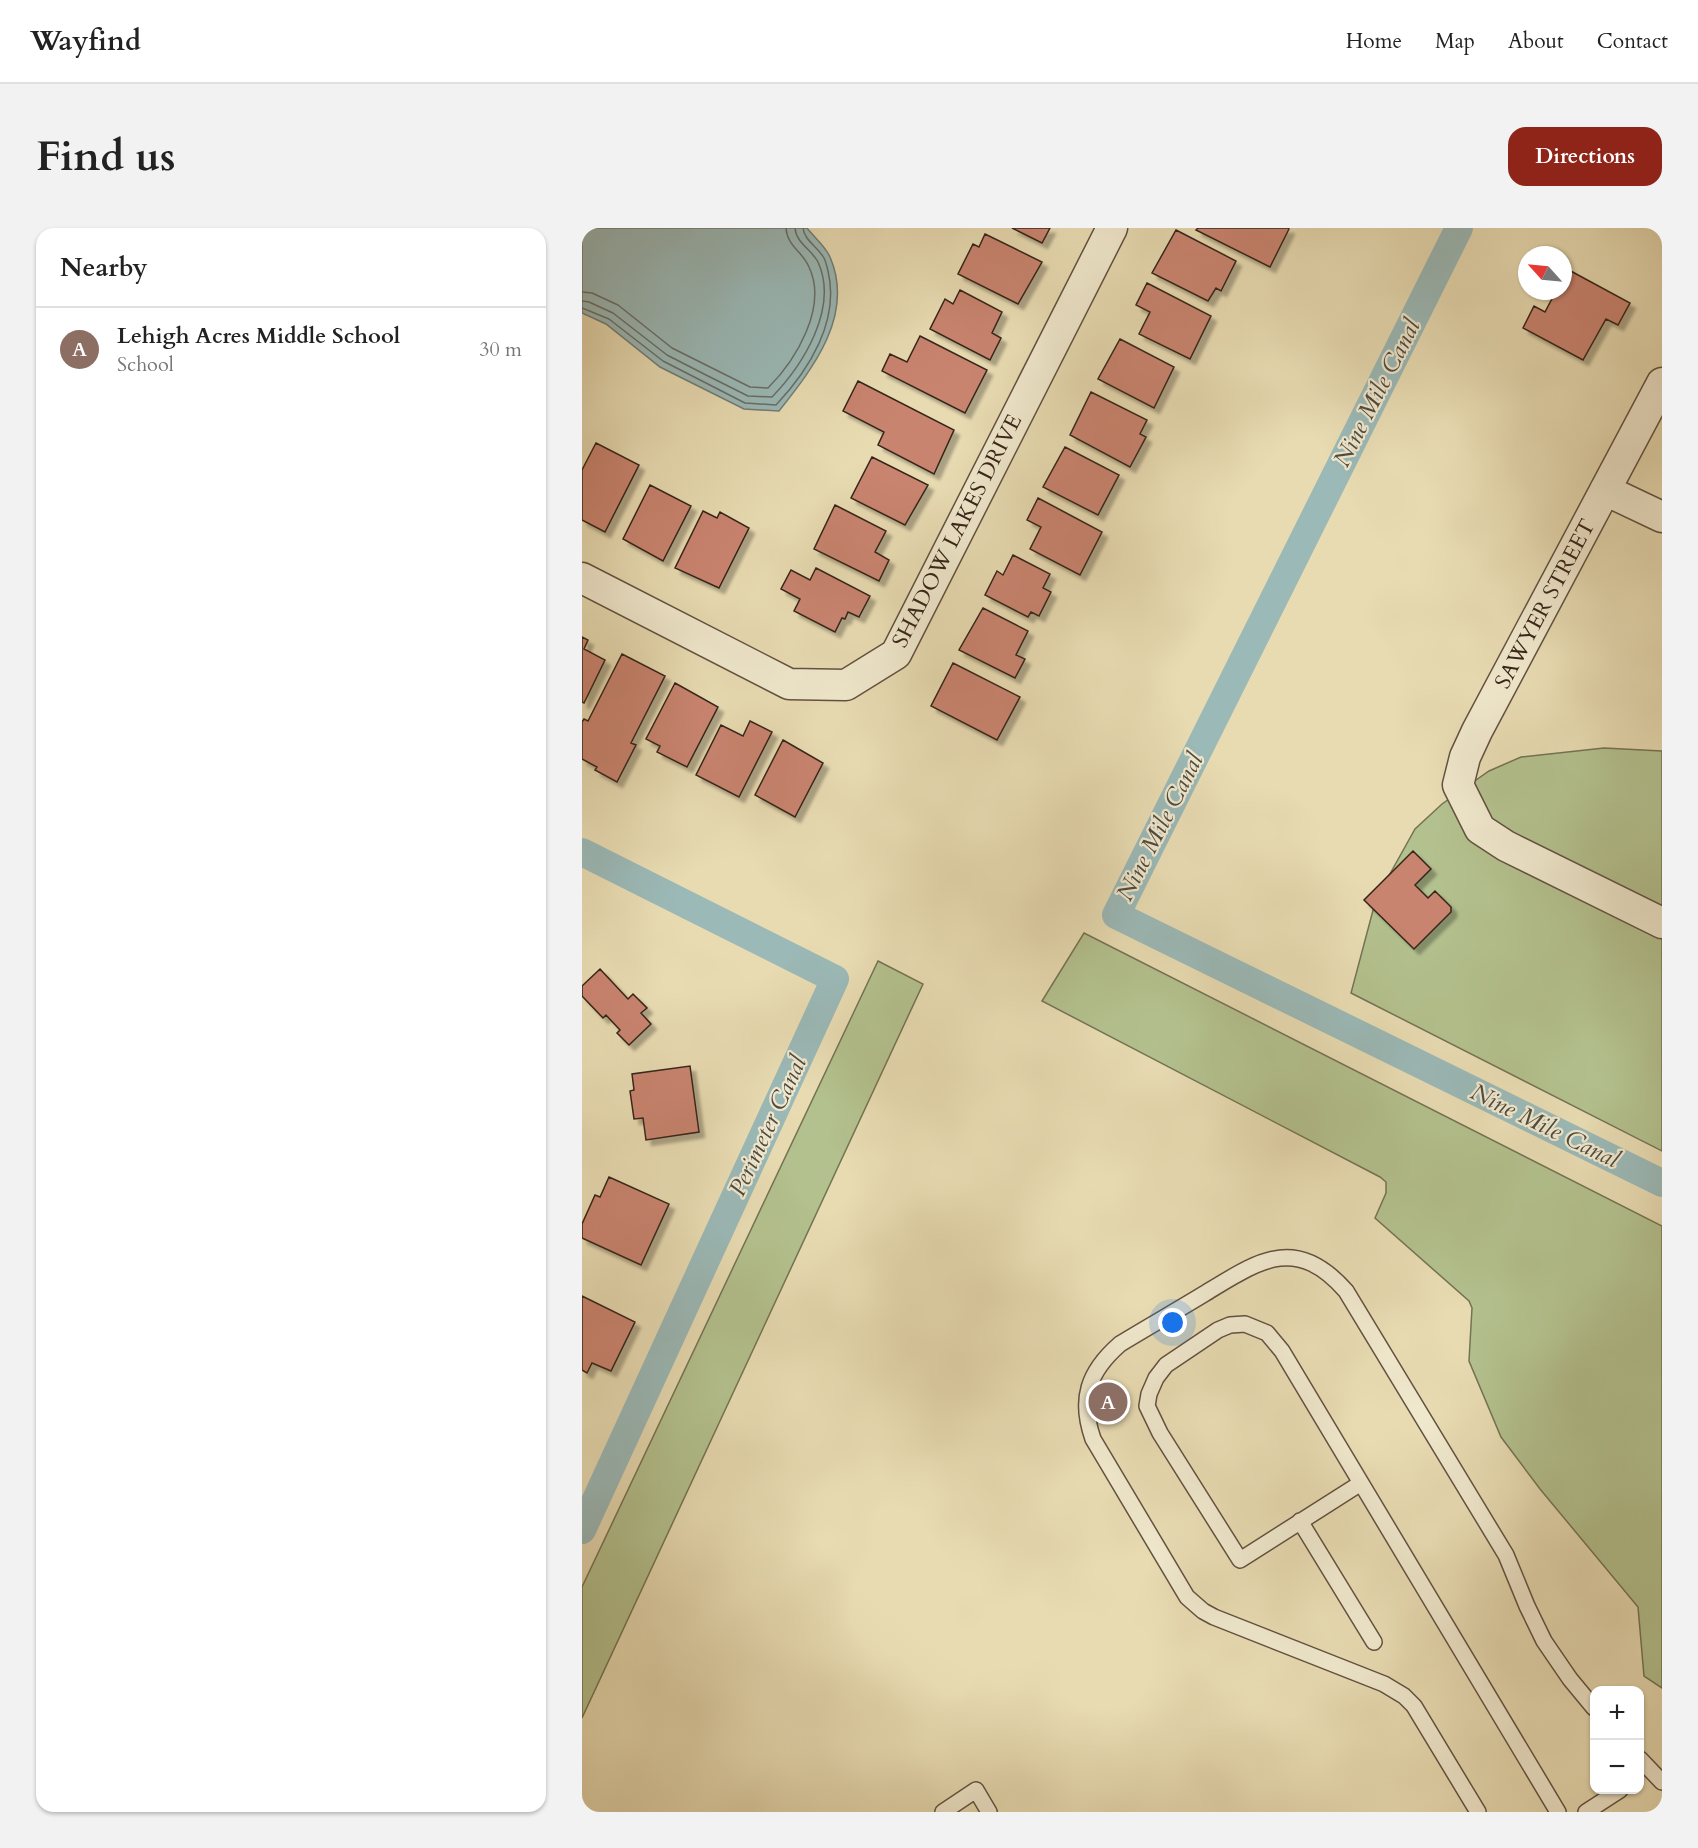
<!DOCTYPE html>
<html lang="en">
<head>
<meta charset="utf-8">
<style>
	body { margin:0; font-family:Cardo,serif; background:#f2f2f2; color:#222 }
	.controls { position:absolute; right:18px; bottom:18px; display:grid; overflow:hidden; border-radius:12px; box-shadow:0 2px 4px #0004 }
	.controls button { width:54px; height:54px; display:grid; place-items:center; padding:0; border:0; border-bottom:2px solid #e0e0e0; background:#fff; color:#222; font:30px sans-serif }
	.compass { position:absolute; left:936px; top:18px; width:54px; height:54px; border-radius:50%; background:#fff; box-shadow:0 2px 4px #0004; rotate:297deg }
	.you { position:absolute; left:591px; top:1095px; width:21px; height:21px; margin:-15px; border:4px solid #fff; border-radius:50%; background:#1a73e8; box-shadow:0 0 0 9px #1a73e833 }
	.badge { display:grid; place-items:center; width:39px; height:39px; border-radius:50%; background:#8f2418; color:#fff; font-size:20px; font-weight:700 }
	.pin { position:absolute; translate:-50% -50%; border:3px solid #fff; box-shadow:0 2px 6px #0006 }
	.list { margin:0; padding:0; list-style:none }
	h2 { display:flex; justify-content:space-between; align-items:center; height:78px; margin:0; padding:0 24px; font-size:26px }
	h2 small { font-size:20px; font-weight:400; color:#767676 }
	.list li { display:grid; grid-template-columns:39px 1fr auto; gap:18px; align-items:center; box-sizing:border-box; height:84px; padding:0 24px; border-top:2px solid #e0e0e0 }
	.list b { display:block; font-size:22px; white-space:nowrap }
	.list p { margin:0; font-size:20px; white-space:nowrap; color:#767676 }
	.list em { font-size:20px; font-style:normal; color:#767676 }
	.map { position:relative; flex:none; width:1080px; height:1584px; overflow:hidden; border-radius:18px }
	header { display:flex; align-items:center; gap:36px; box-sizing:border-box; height:84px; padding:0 30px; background:#fff; border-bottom:2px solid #e0e0e0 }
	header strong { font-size:28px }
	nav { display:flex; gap:33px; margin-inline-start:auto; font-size:21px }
	.intro { display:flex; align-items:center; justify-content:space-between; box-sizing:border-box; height:144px; padding:0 36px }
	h1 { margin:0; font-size:42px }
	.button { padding:15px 27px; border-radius:18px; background:#8f2418; color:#fff; font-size:21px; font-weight:700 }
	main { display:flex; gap:36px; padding:0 36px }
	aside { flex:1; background:#fff; border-radius:18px; box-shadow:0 2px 4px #0004 }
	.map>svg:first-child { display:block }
</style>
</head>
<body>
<header>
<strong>Wayfind</strong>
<nav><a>Home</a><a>Map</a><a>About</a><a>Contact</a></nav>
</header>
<div class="intro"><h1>Find us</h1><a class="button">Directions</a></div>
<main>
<aside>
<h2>Nearby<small></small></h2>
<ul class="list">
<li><span class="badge" style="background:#8d6e63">A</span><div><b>Lehigh Acres Middle School</b><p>School</p></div><em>30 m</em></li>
</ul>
</aside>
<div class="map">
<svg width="1080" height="1584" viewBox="0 0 1080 1584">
	<defs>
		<filter id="shadow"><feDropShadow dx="5.5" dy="5.5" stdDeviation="1.5" flood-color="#0004"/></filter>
	</defs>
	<rect width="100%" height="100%" fill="#e8dbb2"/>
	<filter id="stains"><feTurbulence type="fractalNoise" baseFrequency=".00333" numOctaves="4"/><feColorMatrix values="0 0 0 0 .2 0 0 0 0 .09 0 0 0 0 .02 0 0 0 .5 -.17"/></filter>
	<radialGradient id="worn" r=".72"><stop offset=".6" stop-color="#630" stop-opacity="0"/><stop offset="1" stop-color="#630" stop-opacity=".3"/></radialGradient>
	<path fill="#b3c18e" stroke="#747354" stroke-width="1.5" d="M 1022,520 L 1080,523 L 1080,923 L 769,765 L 794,671 L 833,601 L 860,576 L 907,543 L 939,529 Z
		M 502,705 L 1080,998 L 1080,1460 L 1062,1448 L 1056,1379 L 958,1261 L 919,1209 L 887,1133 L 890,1080 L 887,1073 L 793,990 L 804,965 L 804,954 L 798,949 L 460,773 Z
		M 296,733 L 341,756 L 0,1490 L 0,1359 Z"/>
	<path fill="#9bb9b7" stroke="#737e78" stroke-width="1.5" d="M 0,0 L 225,0 C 232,9 244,19 248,29 C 273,87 231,140 197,183 L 162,181 L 78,139 L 24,96 L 0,85 Z"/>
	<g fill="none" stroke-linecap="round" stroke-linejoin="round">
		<path stroke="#686f68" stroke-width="1.5" d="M 0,64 L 10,65 L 36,77 L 90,120 L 168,159 L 186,160 C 214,132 246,79 227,39 C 221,24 205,18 204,0
			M 0,73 L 7,74 L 31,85 L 85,127 L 124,147 L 166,168 L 190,169 C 221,137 257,80 236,34 C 230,22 214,15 213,0
			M 0,80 L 27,91 L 81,133 L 163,175 L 194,177 C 227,142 258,93 246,43 C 245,39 244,34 242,30 C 236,19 222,12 221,0"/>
		<path stroke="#9bb9b7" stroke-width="28" d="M 877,0 L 534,687 L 1080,955
			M 0,624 L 253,751 L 0,1302"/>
	</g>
	<path fill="#c9846f" stroke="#36251a" stroke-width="1.5" filter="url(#shadow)" d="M 430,0 L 468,0 L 460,15 Z
		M 616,0 L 706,0 L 707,1 L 688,39 L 614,2 Z
		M 594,2 L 654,33 L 639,63 L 634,60 L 626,73 L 570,45 Z
		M 403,6 L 460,34 L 436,76 L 376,46 L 391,16 L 397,19 Z
		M 985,41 L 1048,75 L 1036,97 L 1024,91 L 1001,132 L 941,100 L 952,78 L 963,84 L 974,63 L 981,63 L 981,49 Z
		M 565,55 L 629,88 L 608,131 L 557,106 L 568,84 L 554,77 Z
		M 378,62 L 420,84 L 410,105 L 419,110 L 408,132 L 348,101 L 363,71 L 371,76 Z
		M 338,108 L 405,142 L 383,185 L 300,143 L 308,126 L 325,134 Z
		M 538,111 L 592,139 L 572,180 L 516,151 Z
		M 276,153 L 372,202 L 352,246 L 296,217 L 302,204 L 261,183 Z
		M 509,164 L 565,192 L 558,206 L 564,209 L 548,239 L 488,207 Z
		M 14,215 L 57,237 L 23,304 L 0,292 L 0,242 Z
		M 483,219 L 537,247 L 516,287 L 461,259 Z
		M 290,229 L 346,257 L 323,297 L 269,270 Z
		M 68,257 L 109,278 L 81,333 L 41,311 Z
		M 456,270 L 520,304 L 498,347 L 448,321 L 459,299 L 445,292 Z
		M 253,277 L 304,303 L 293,324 L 307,332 L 297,353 L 232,321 Z
		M 121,283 L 135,290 L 138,284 L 167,300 L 137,360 L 93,340 Z
		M 431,327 L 468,346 L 461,360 L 469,364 L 457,388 L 449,384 L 446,389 L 403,367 L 415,343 L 421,347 Z
		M 234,340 L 288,368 L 277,389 L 266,384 L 263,391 L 260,390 L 253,404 L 212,383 L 218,371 L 199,361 L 209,342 L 228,352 Z
		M 401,380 L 446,403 L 434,427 L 443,431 L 433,450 L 377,422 Z
		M 0,409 L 6,412 L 2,421 L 23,432 L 2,475 L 0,474 Z
		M 40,426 L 83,448 L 49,515 L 54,517 L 35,554 L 13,542 L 15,539 L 0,531 L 0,494 L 2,491 L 6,493 Z
		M 371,435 L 438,469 L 415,512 L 349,478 Z
		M 93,455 L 136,479 L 105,539 L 75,524 L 78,518 L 64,511 Z
		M 168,493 L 190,504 L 157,569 L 114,547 L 139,497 L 161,508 Z
		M 201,512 L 241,535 L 213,589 L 173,567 Z
		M 831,623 L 849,641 L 833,657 L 846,670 L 853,663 L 869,679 L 869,684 L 832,721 L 782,672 Z
		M 18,741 L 46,771 L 51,766 L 65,780 L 59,785 L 69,796 L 47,817 L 35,805 L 38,802 L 24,787 L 21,790 L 0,768 L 0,758 Z
		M 108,838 L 117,904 L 64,912 L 61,890 L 52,891 L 48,863 L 52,862 L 50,846 Z
		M 27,949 L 87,976 L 59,1037 L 0,1010 L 0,996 L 13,967 L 18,969 Z
		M 0,1068 L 53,1094 L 29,1143 L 10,1135 L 5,1145 L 0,1142 Z"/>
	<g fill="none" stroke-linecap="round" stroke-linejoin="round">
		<g stroke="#625240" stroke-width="18">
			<path id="service" d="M 779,1255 L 658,1332 L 578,1205 L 565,1178 L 567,1166 L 574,1150 L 584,1137 L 636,1102 L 648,1097 L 663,1096 L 685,1105 L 700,1123 L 976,1584
				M 718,1293 L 792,1414
				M 1058,1531 L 1080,1554
				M 361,1584 L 394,1562 L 407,1584
				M 896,1584 L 832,1478 L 822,1468 L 802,1456 L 632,1389 L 621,1383 L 605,1369 L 511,1211 C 497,1171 506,1144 538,1116 C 566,1099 594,1083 622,1066 C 675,1034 713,1005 764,1063 L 924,1327 L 945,1378 L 962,1413 L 988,1451 L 1012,1480
				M 1004,1584 L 1038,1562"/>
		</g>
		<g stroke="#625240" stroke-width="33">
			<path id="minor" d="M 1080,155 L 895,503 L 883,529 L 876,557 L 898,601 L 924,618 L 1080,695
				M 1023,262 L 1080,289
				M 0,350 L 207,456 L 264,457 L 314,426 L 530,0"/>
		</g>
		<use href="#service" stroke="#f0e8cd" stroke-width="15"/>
		<use href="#minor" stroke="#f0e8cd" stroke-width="30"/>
	</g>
	<g text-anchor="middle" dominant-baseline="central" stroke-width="4.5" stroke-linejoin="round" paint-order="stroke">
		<g font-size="22" fill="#36251a" stroke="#f0e8cd">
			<text transform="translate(375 303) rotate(-63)">SHADOW LAKES DRIVE</text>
			<text transform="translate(963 376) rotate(-62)">SAWYER STREET</text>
		</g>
		<g font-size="24" font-style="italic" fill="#4f4a41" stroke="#f0e8cd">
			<text transform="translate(795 165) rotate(-63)">Nine Mile Canal</text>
			<text transform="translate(578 599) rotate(-63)">Nine Mile Canal</text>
			<text transform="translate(186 898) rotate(-65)">Perimeter Canal</text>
			<text transform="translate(963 898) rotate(26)">Nine Mile Canal</text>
		</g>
	</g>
	<rect width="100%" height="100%" filter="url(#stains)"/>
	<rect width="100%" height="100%" fill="url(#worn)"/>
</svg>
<div class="controls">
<button>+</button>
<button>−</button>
</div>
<svg class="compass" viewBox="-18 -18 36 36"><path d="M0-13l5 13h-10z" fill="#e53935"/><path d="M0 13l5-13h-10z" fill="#767676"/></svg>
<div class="you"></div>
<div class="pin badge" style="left:526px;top:1174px;background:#8d6e63">A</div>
</div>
</main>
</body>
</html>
